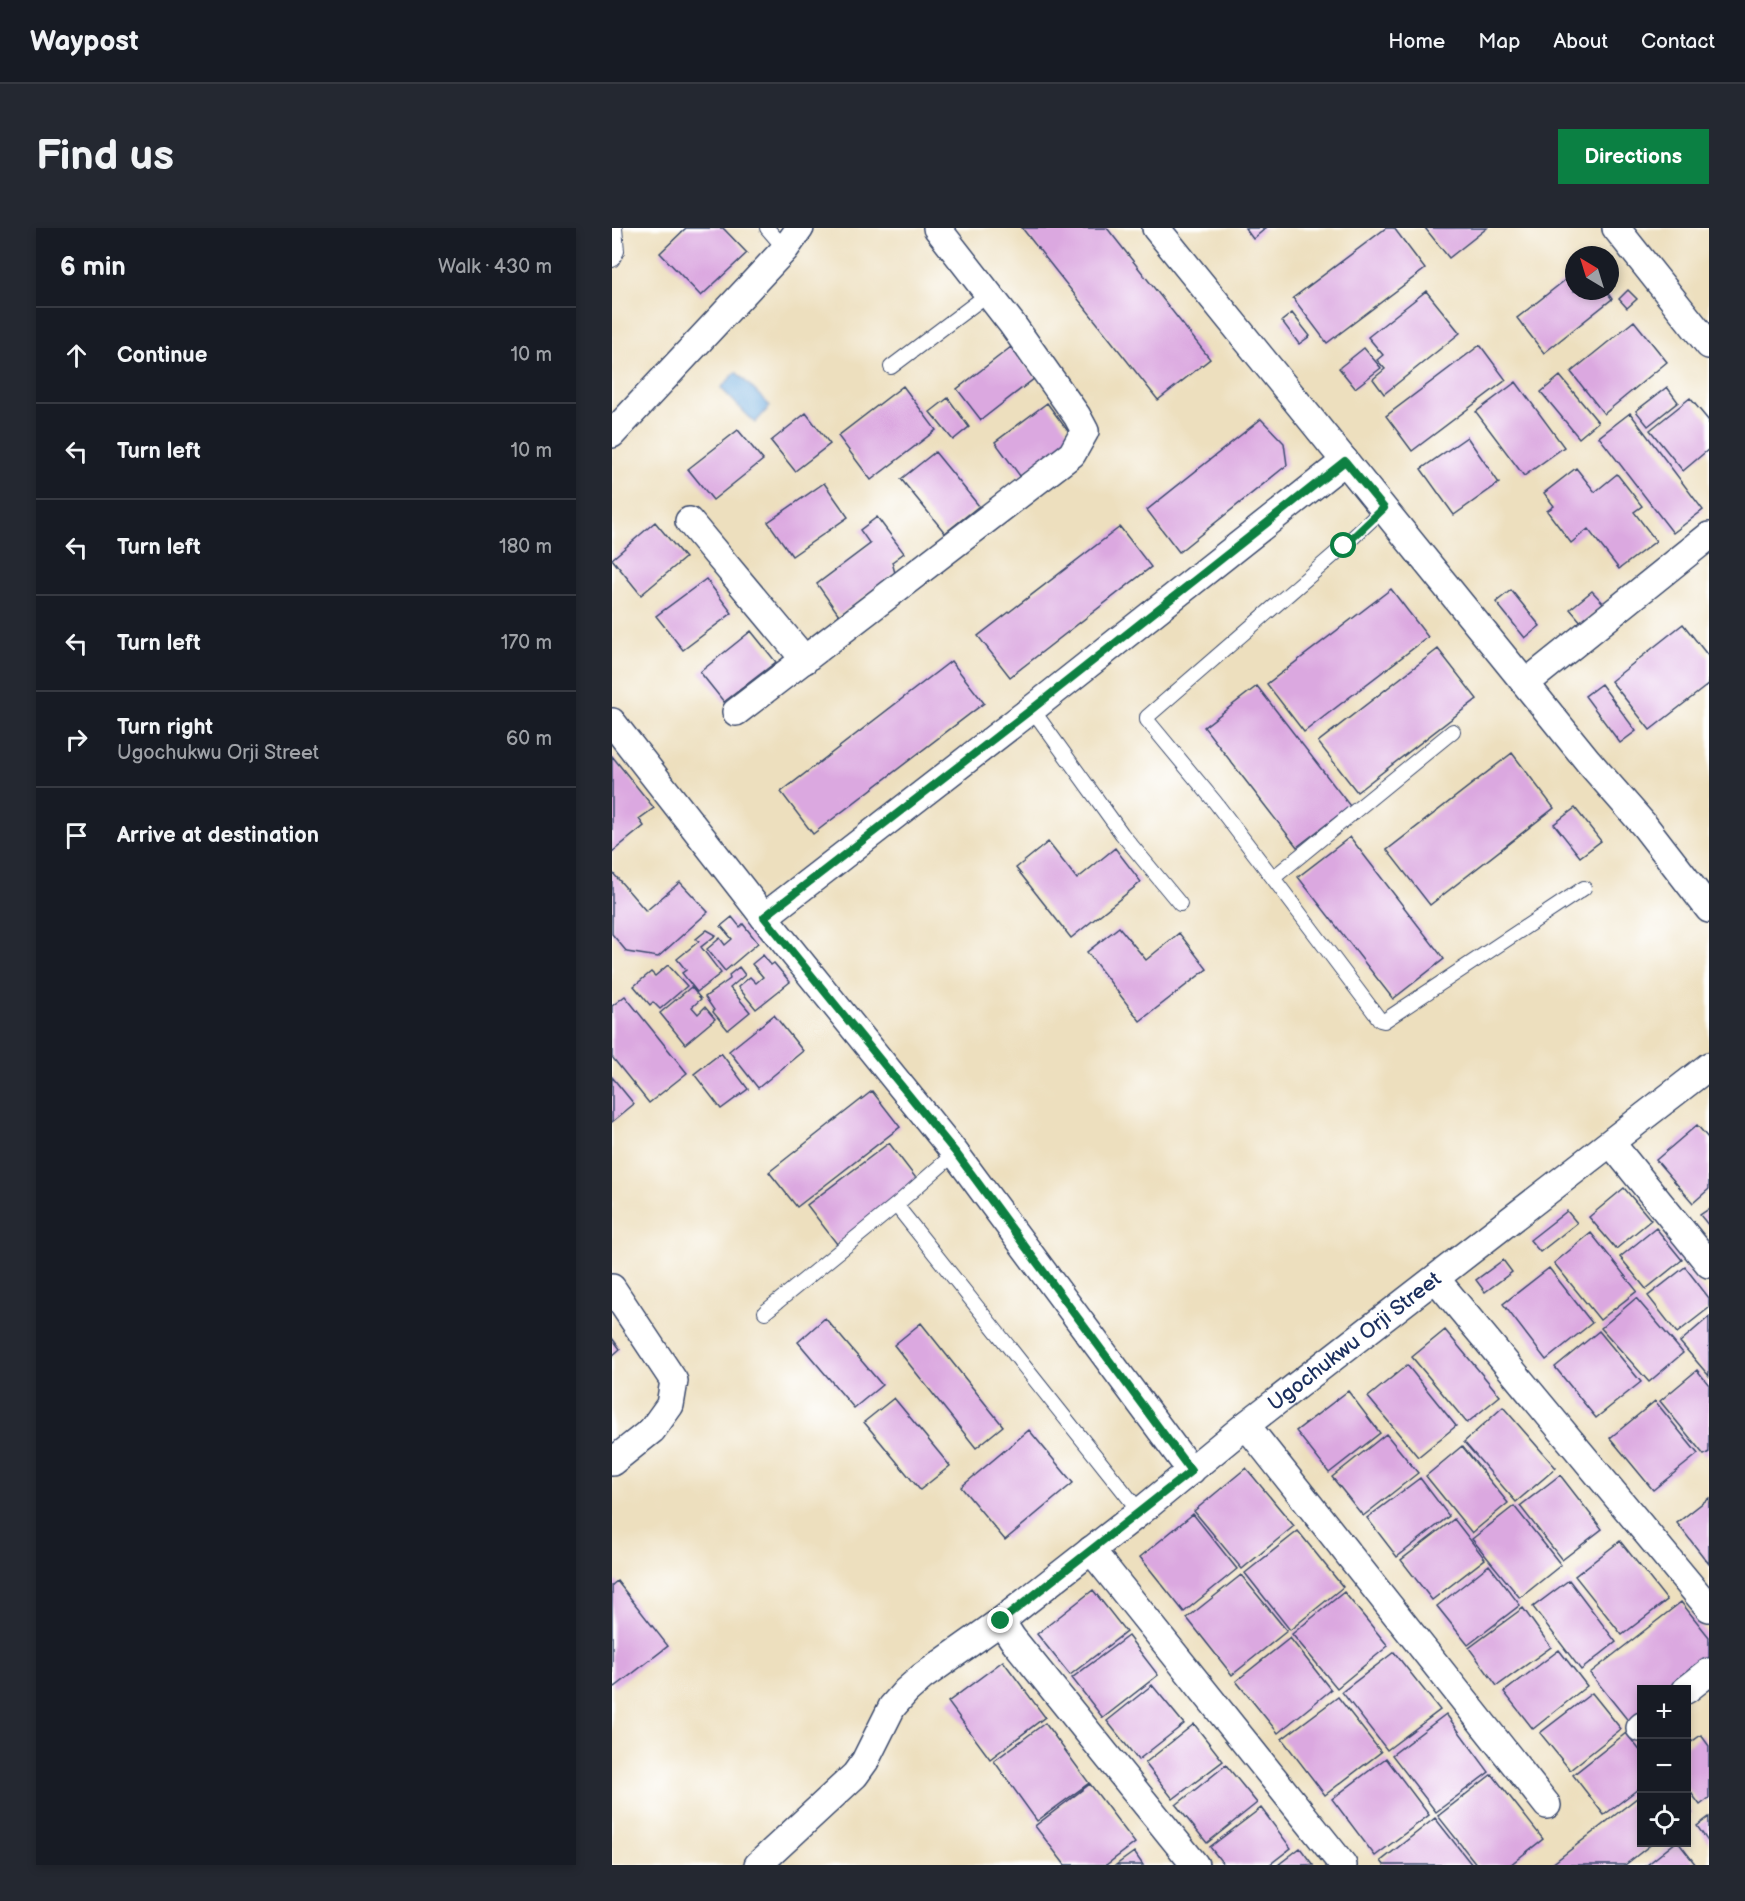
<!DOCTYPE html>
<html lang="en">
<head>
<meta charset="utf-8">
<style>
	body { margin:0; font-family:"Balsamiq Sans",sans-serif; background:#242831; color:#f1f3f6 }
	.controls { position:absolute; right:18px; bottom:18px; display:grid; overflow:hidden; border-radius:0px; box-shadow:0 3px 9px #0003 }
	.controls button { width:54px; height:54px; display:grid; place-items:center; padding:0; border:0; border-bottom:2px solid #363941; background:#171b24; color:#f1f3f6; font:30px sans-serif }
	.compass { position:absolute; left:953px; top:18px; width:54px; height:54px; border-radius:50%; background:#171b24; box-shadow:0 3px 9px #0003; rotate:322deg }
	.stop { position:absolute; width:18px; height:18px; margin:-14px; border:4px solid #0b8043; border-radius:50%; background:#fff }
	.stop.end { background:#0b8043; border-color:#fff; box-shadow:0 2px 6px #0008 }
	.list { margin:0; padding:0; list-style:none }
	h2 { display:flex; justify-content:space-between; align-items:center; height:78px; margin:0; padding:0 24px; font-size:26px }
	h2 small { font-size:20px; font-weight:400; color:#9ea1a6 }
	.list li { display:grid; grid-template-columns:39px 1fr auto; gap:18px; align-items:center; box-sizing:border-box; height:96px; padding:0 24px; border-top:2px solid #363941 }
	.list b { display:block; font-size:22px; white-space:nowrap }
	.list p { margin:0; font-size:20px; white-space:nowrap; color:#9ea1a6 }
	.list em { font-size:20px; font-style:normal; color:#9ea1a6 }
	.icon { flex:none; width:33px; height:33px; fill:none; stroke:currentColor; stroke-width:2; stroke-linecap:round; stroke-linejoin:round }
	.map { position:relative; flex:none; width:1097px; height:1637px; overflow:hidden; border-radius:0px }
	header { display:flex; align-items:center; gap:36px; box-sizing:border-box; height:84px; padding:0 30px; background:#171b24; border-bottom:2px solid #363941 }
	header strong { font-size:28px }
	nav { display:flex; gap:33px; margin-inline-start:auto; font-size:21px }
	.intro { display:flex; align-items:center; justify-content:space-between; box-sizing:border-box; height:144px; padding:0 36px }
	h1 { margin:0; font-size:42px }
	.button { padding:15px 27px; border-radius:0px; background:#0b8043; color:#fff; font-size:21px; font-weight:700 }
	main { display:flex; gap:36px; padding:0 36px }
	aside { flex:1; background:#171b24; border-radius:0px; box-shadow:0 3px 9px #0003 }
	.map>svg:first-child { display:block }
</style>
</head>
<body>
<header>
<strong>Waypost</strong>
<nav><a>Home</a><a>Map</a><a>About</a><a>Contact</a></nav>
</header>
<div class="intro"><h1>Find us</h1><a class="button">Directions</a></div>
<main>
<aside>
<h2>6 min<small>Walk · 430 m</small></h2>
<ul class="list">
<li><svg class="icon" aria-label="ahead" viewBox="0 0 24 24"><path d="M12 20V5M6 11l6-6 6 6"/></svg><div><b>Continue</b></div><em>10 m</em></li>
<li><svg class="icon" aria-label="left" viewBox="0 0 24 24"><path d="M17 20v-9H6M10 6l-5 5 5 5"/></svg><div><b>Turn left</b></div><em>10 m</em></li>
<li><svg class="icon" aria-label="left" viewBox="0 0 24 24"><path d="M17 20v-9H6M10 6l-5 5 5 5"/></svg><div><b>Turn left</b></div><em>180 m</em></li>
<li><svg class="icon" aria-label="left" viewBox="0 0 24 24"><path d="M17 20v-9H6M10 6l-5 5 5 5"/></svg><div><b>Turn left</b></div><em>170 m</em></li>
<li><svg class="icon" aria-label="right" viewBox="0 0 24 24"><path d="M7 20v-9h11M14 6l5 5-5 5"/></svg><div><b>Turn right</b><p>Ugochukwu Orji Street</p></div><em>60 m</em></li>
<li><svg class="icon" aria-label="arrive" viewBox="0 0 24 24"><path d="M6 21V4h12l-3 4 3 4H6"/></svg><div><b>Arrive at destination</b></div></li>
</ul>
</aside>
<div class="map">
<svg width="1097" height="1637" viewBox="0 0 1097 1637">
	<rect width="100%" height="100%" fill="#fff"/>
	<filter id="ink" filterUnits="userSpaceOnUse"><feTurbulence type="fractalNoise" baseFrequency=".0167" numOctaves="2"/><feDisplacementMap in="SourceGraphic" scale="12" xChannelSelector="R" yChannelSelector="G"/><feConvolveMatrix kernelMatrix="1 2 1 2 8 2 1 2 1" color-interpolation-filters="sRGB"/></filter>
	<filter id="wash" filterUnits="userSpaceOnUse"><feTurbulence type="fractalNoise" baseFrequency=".008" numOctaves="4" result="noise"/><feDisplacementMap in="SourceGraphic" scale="24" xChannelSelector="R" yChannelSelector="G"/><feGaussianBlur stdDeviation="1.35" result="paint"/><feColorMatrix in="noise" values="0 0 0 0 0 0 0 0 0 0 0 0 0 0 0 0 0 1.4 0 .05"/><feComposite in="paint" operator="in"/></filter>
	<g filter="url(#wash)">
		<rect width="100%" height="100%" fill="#eddfbe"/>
		<path fill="#68a8db" stroke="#426c9c" stroke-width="1.5" d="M 124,144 L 158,178 L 143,195 L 109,160 Z"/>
		<g id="blocks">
			<path fill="#dba8e0" d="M 74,0 L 111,0 L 135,25 L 89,68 L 48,25 Z
				M 410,0 L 495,0 L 598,131 L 546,172 Z
				M 633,0 L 654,0 L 641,11 Z
				M 774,0 L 782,0 L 813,41 L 715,115 L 681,70 Z
				M 813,0 L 875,0 L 837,30 Z
				M 962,45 L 962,63 L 994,63 L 1000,71 L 932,125 L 905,90 Z
				M 1016,62 L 1025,71 L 1015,80 L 1007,71 Z
				M 814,63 L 848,105 L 772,166 L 761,151 L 773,141 L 765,132 L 771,127 L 756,109 Z
				M 680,85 L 698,108 L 687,116 L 670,93 Z
				M 1022,93 L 1055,134 L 992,186 L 959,144 Z
				M 868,117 L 894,152 L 800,223 L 774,188 Z
				M 399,119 L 423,150 L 369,192 L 345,161 Z
				M 752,120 L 769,140 L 743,160 L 727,140 Z
				M 948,148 L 986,194 L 967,210 L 929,164 Z
				M 904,154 L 952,219 L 912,248 L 864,184 Z
				M 291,158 L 324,202 L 259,252 L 226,208 Z
				M 1055,159 L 1066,174 L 1036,198 L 1024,183 Z
				M 336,170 L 357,199 L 341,212 L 318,184 Z
				M 1078,170 L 1097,193 L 1097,221 L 1071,243 L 1038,202 Z
				M 435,175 L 461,210 L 408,248 L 383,214 Z
				M 194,185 L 218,216 L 183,243 L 159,213 Z
				M 1018,185 L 1091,282 L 1061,305 L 987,209 Z
				M 649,191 L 672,215 L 675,237 L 567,324 L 535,282 Z
				M 126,202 L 151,232 L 101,272 L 76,241 Z
				M 855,209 L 887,255 L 842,287 L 809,241 Z
				M 323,224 L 367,278 L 333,305 L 289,251 Z
				M 964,240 L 983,264 L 1005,246 L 1030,278 L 1022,284 L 1044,313 L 1007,341 L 976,301 L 959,315 L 935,283 L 942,278 L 932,265 Z
				M 212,255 L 236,289 L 180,328 L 156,294 Z
				M 265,289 L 292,325 L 280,334 L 283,345 L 227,387 L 205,356 L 258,316 L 248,302 Z
				M 43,294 L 73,330 L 29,367 L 0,331 Z
				M 508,299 L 539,339 L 398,449 L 366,408 Z
				M 94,351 L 120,385 L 71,422 L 44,388 Z
				M 779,361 L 816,409 L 692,504 L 655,456 Z
				M 899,362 L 928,398 L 913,410 L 884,374 Z
				M 980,363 L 992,376 L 970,395 L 958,381 Z
				M 1071,396 L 1097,429 L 1097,456 L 1038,502 L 999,453 Z
				M 139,403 L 164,434 L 112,474 L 88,444 Z
				M 826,421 L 865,471 L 745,564 L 706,514 Z
				M 339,433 L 372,475 L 201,606 L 169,564 Z
				M 989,456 L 1024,503 L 1008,515 L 973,468 Z
				M 645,458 L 738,578 L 685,619 L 592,499 Z
				M 900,525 L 942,580 L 818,677 L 775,622 Z
				M 0,528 L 42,580 L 27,591 L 32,598 L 0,624 Z
				M 963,580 L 989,613 L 968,629 L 942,596 Z
				M 738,609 L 832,731 L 781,771 L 686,649 Z
				M 436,614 L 465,651 L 503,620 L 529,654 L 459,710 L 404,640 Z
				M 0,644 L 34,683 L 68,654 L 96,684 L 46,729 L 15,724 L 0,706 Z
				M 120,689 L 128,699 L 131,696 L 146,715 L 113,743 L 95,721 L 108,710 L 113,717 L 120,711 L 109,698 Z
				M 507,699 L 534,732 L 567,705 L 595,741 L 528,793 L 475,724 Z
				M 95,702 L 104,707 L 89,719 L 109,745 L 85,764 L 70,745 L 74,742 L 65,731 L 87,713 L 84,711 Z
				M 151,727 L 159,737 L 162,735 L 178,754 L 144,781 L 126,759 L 138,749 L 144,755 L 151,749 L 140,736 Z
				M 56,737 L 75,758 L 48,781 L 41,774 L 38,777 L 22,758 L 39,744 L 43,748 Z
				M 127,739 L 133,747 L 118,760 L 138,784 L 116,802 L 101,784 L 102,782 L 93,769 L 118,751 L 117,747 Z
				M 79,759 L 89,771 L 80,779 L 86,786 L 93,779 L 103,791 L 73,816 L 48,785 Z
				M 13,768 L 75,845 L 37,875 L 0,829 L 0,778 Z
				M 162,787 L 191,823 L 146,860 L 117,823 Z
				M 109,825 L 136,861 L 109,881 L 82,846 Z
				M 0,849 L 22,876 L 0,894 Z
				M 260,863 L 288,899 L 185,979 L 157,944 Z
				M 1085,897 L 1097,911 L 1097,961 L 1081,975 L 1044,932 Z
				M 277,915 L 307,954 L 225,1016 L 195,977 Z
				M 1012,960 L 1039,992 L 1004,1021 L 977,989 Z
				M 1097,981 L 1097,998 L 1088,987 Z
				M 955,983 L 965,995 L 928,1024 L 918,1012 Z
				M 1044,1000 L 1070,1032 L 1034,1061 L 1008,1029 Z
				M 979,1005 L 1025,1063 L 988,1092 L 942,1035 Z
				M 891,1032 L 900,1044 L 873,1064 L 864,1052 Z
				M 1073,1039 L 1097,1070 L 1097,1080 L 1065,1105 L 1036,1068 Z
				M 937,1040 L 980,1095 L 934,1132 L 891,1076 Z
				M 1024,1070 L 1071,1125 L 1037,1154 L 989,1100 Z
				M 1097,1089 L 1097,1148 L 1068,1114 Z
				M 213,1090 L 270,1157 L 242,1180 L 186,1114 Z
				M 309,1095 L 391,1198 L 364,1220 L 282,1117 Z
				M 833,1102 L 888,1168 L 855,1195 L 800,1129 Z
				M 987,1103 L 1029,1154 L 984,1190 L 943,1139 Z
				M 0,1110 L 8,1121 L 0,1128 Z
				M 795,1137 L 844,1198 L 806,1229 L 756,1169 Z
				M 1085,1142 L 1097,1157 L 1097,1224 L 1092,1227 L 1048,1173 Z
				M 736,1163 L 768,1205 L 717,1245 L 684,1203 Z
				M 282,1170 L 338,1238 L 308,1262 L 252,1194 Z
				M 1043,1173 L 1086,1226 L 1041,1262 L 998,1210 Z
				M 891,1179 L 944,1240 L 904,1274 L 852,1214 Z
				M 417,1202 L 461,1255 L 393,1312 L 349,1259 Z
				M 774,1206 L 806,1245 L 751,1288 L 720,1249 Z
				M 850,1218 L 896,1275 L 860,1305 L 814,1248 Z
				M 634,1240 L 682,1298 L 630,1341 L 582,1283 Z
				M 948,1247 L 990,1301 L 950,1332 L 908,1278 Z
				M 808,1250 L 837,1288 L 785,1329 L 755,1290 Z
				M 1097,1270 L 1097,1336 L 1065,1295 Z
				M 902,1278 L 949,1337 L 908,1370 L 860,1311 Z
				M 581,1286 L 625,1341 L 572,1384 L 528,1329 Z
				M 842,1291 L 873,1331 L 820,1372 L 789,1332 Z
				M 686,1303 L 731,1359 L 678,1402 L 633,1345 Z
				M 1008,1313 L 1055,1372 L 1010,1407 L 963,1348 Z
				M 877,1337 L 908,1377 L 856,1417 L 825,1378 Z
				M 629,1347 L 675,1403 L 620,1447 L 575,1390 Z
				M 957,1352 L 1004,1414 L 969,1442 L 921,1379 Z
				M 5,1353 L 56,1418 L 3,1459 L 0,1456 L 0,1357 Z
				M 481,1362 L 514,1404 L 458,1447 L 425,1406 Z
				M 732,1364 L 776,1418 L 725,1460 L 680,1406 Z
				M 1069,1374 L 1097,1409 L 1097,1434 L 1061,1462 L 1030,1462 L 1030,1486 L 1018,1495 L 978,1445 Z
				M 911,1380 L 939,1419 L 885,1458 L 857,1420 Z
				M 516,1408 L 546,1447 L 491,1490 L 460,1450 Z
				M 678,1410 L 719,1462 L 666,1505 L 624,1453 Z
				M 947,1422 L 975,1458 L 921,1501 L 892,1464 Z
				M 782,1424 L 828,1482 L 775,1522 L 730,1464 Z
				M 391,1433 L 433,1489 L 378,1531 L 336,1474 Z
				M 540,1457 L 572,1496 L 526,1532 L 495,1493 Z
				M 980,1465 L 1009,1501 L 958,1542 L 928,1505 Z
				M 726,1469 L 769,1524 L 713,1567 L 670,1511 Z
				M 834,1486 L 877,1544 L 824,1584 L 780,1527 Z
				M 433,1495 L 477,1555 L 425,1593 L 382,1533 Z
				M 582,1496 L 611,1533 L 561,1571 L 533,1535 Z
				M 1014,1505 L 1030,1525 L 1030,1558 L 992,1587 L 961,1547 Z
				M 1089,1507 L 1097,1518 L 1097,1570 L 1088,1577 L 1074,1558 L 1074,1518 Z
				M 774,1530 L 817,1587 L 763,1628 L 720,1571 Z
				M 614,1537 L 645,1575 L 595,1615 L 564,1577 Z
				M 880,1546 L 931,1611 L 898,1637 L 865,1637 L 826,1588 Z
				M 478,1556 L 523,1615 L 494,1637 L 453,1637 L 423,1598 Z
				M 1030,1566 L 1030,1614 L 1042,1614 L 1013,1637 L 939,1637 Z
				M 1074,1577 L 1080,1585 L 1074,1589 Z
				M 649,1580 L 679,1620 L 657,1637 L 612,1637 L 598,1619 Z
				M 1097,1589 L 1097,1615 L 1085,1598 Z
				M 823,1590 L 860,1637 L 772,1637 L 769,1633 Z
				M 1064,1614 L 1066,1614 L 1084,1637 L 1035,1637 Z
				M 688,1620 L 701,1637 L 666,1637 Z
				M 522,1624 L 531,1637 L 504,1637 Z"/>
		</g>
	</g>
	<g filter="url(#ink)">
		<use href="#blocks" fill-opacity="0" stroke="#3a496c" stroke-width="1.5"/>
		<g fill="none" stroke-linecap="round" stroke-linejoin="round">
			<g stroke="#3a496c" stroke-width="16">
				<path id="service" d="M 155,0 L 173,21
					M 0,32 L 5,23 L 3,0
					M 279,139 L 376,66
					M 772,280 L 732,318 L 535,489 L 535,492 L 603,574 L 661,650 L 841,503
					M 420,481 L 510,606 L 568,676
					M 661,650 L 768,792 L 772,793 L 972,660
					M 284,977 L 528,1284
					M 153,1084 L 284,977 L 343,925"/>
			</g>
			<g stroke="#3a496c" stroke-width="30">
				<g id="minor">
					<path d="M 544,0 L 976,533 L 1032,597 L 1097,681"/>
					<path d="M 1004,0 L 1097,117"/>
					<path d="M 0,206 L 173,21 L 188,0"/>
					<path d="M 77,293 L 193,432"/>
					<path d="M 914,455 L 1097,308"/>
					<path d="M 124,484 L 460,226 L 473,203 L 465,188 L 400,96 L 325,0"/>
					<path d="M 0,494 L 152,689 L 343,925 L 579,1243"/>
					<path d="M 152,689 L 420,481 L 733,233"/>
					<path d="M 999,915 L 1097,1036"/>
					<path d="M 824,1051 L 1097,1380"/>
					<path d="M 0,1060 L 62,1153 L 58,1177 L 40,1202 L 0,1234"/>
					<path d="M 634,1197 L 935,1577"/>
					<path d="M 479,1322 L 731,1637"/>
					<path d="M 389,1393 L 400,1410 L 583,1637"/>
					<path d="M 1074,1462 L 1097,1444"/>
					<path d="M 1028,1500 L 1030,1498"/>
					<path id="s1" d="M 146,1637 L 243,1547 L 253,1533 L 280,1479 L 294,1463 L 310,1449 L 389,1393 L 528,1284 L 634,1197 L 1097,838"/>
				</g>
			</g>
			<use href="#service" stroke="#fff" stroke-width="14"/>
			<use href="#minor" stroke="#fff" stroke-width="27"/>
		</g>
	</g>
	<g fill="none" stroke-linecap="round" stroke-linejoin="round" filter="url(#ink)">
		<path stroke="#0b8043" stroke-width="8" d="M 389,1393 L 579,1243 L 344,925 L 152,689 L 420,481 L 733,233 L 772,280 L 732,318"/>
	</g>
	<g text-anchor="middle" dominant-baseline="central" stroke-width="4.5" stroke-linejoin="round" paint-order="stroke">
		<g font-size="21" fill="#1b2f5e" stroke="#fff">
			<text stroke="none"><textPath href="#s1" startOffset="800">Ugochukwu Orji Street</textPath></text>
		</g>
	</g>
</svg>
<div class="controls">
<button>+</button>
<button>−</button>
<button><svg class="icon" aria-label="locate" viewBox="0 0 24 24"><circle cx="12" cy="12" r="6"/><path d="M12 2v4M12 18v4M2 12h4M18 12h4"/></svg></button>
</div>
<svg class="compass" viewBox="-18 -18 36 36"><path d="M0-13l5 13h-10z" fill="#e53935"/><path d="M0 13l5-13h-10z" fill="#9ea1a6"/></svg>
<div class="stop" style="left:732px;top:318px"></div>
<div class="stop end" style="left:389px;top:1393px"></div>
</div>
</main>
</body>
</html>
